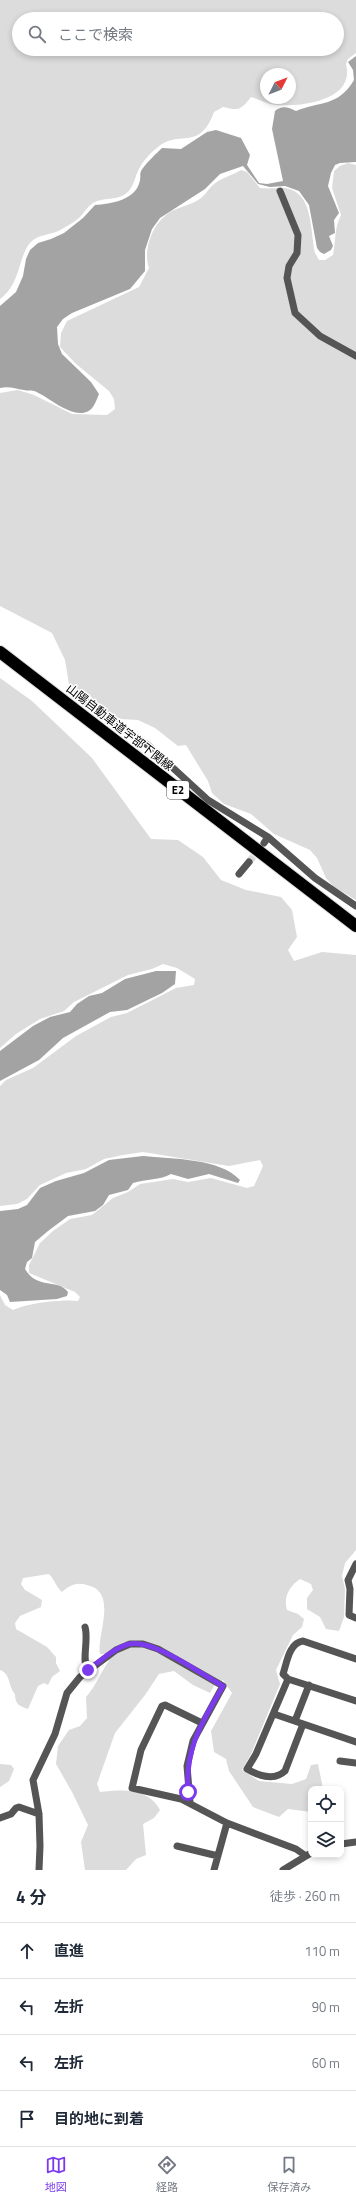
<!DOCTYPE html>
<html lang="ja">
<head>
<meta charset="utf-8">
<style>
	body { margin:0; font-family:"Titillium Web","Noto Sans JP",sans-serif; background:#f2f2f3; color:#1f2937 }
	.controls { position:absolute; right:12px; bottom:12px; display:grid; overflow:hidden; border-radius:8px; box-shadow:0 2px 6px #0003 }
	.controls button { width:36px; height:36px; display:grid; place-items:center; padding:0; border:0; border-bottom:1px solid #e0e1e3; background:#fff; color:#1f2937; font:20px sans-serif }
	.compass { position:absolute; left:260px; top:68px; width:36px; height:36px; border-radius:50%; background:#fff; box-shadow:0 2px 6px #0003; rotate:48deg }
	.stop { position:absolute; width:12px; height:12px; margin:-9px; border:3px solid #7c3aed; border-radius:50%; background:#fff }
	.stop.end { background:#7c3aed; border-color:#fff; box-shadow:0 1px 4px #0008 }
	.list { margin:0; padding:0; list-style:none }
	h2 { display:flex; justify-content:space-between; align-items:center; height:52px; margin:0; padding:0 16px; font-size:17px }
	h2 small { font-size:13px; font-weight:400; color:#747a83 }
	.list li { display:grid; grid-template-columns:26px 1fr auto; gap:12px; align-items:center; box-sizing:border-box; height:56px; padding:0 16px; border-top:1px solid #e0e1e3 }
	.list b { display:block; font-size:15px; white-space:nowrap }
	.list em { font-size:13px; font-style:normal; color:#747a83 }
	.icon { flex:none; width:22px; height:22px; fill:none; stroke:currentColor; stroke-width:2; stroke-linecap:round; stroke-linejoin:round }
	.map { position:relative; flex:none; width:356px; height:1870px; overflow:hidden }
	.search { position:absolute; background:#fff; box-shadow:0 2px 6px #0003; left:12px; right:12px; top:12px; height:44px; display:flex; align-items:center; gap:10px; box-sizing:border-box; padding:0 14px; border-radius:22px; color:#747a83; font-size:15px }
	.sheet { height:276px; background:#fff }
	nav { display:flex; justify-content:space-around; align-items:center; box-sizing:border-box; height:56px; border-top:1px solid #e0e1e3; background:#fff; font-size:11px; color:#747a83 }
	nav a { display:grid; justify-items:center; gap:2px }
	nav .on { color:#7c3aed }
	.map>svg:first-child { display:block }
</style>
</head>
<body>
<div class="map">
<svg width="356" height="1870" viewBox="0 0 356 1870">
	<rect width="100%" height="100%" fill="#fff"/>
	<path fill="#dcdcdc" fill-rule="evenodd" d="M 0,0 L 356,0 L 356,53 L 348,59 L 346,64 C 356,102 297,107 275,105 C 267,104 259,99 251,97 C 241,110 239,111 223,107 L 214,112 C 199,153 179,128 157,148 C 150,153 143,161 139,169 C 134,178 134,189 124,195 C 115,200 102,198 95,202 C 89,204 84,213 80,217 C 75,222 68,225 62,229 C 51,236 39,233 30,243 C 18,257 21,284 0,299 ZM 19,19 L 337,19 L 337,49 L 19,49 ZM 266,74 L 290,74 L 290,98 L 266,98 Z
		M 348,163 L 356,165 L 356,900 L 334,887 L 326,878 L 317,858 L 310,850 L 274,834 L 251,814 L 224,804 L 212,793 L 208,781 L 186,745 L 178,746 L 155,728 L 138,720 L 121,719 L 101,709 L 89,694 L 79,695 L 70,690 L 65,660 L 52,633 L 0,606 L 0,393 L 18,390 L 34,395 L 72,414 L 107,415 L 115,409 L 114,399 L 109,391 L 76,364 L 60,347 L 61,333 L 67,321 L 139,287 L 149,268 C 143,251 151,227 166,215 C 175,207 191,206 201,198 C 206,194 209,188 214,184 C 221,178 233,175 241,170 L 247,172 L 260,188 C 268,189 277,188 285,188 C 314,192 310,232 315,253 L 319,260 L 325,260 L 333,255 C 336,241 334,228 341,215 L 332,188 L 334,171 L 340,166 Z
		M 0,678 L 32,701 L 92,758 L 151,839 L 178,840 L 203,857 L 221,880 L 246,890 L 281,897 L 292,910 L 297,937 L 288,950 L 294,961 L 322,952 L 356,955 L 356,1550 L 345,1563 L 342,1576 L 345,1589 L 344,1617 L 339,1631 L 326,1629 L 320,1617 L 307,1609 L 307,1598 L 313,1590 L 311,1584 L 300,1579 C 290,1586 283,1596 287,1610 L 298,1614 L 304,1619 L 302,1627 L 293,1635 L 276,1670 L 280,1684 L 251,1754 L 242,1770 L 259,1781 L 292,1784 L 306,1779 L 311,1765 L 318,1764 L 323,1789 L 311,1789 L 311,1812 L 288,1809 L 279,1817 L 253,1807 L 229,1771 L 226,1759 L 214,1752 L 211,1731 L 232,1693 L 223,1680 L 214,1686 L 210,1693 L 193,1685 L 174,1671 L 159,1674 L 145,1695 L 115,1733 L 97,1784 L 100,1792 C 122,1789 149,1788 160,1810 L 154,1818 L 143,1824 L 146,1855 L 136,1859 L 126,1870 L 85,1870 L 81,1842 L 88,1825 L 72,1792 L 56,1764 L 58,1746 L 69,1730 L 80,1726 L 87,1718 L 86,1697 C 96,1686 100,1673 109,1661 L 104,1654 L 100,1654 C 96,1636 119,1592 87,1585 C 77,1582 70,1585 62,1592 C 56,1587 55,1580 49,1574 L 23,1578 L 21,1584 L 25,1590 L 42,1600 L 41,1607 L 20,1616 L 15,1623 L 16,1629 L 47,1647 L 56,1657 L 56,1663 L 60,1671 L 52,1677 L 48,1685 L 44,1683 L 38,1686 L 28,1709 C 19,1706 15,1704 15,1694 C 8,1686 11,1674 0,1670 L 0,1295 L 5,1305 L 13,1310 C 28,1303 62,1299 78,1301 L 80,1297 L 75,1292 L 29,1273 L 29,1265 L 40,1243 L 53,1231 L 70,1219 L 92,1215 L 113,1198 L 128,1192 L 140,1184 L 173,1179 L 188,1182 L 211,1178 L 247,1188 L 254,1186 L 263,1166 L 260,1160 L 229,1166 L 143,1152 L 123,1155 L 104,1159 L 86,1169 L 66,1173 L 40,1185 L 27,1199 L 17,1204 L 0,1206 L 0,1086 L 6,1080 L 33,1068 L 76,1036 L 111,1017 L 127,1013 L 176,988 L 194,985 L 195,979 L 177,968 L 163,964 L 152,969 L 128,975 L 74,1002 L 64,1011 L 40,1019 L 16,1034 L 0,1048 Z
		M 0,1764 L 11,1765 L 14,1769 L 9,1781 L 0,1787 Z"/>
	<path fill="#a3a3a3" d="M 356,56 L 356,162 L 340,163 L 335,165 L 331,173 L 328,186 L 339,213 L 334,220 L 335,233 L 329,236 L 333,246 L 331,250 L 324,254 L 320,252 L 317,248 L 309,205 L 299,191 L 285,186 L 270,187 L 258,184 L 243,166 L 220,174 L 205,189 L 160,218 L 152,229 L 145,250 L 145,271 L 130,289 L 72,313 L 63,319 L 57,327 L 58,344 L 62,354 L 91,382 L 99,394 C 97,399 94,407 90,410 C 74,422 47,395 34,391 C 31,390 27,391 24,390 C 15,389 10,386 0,388 L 0,306 L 16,292 L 23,276 L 26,259 L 30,250 L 38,243 L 51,239 L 64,233 L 83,218 L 95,205 C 110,204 137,200 140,180 C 141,175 139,173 143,168 C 148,161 156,154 162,148 L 181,149 L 207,132 L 216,130 L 241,138 L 250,155 L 247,165 L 259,183 L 267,184 L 283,181 L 272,129 L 275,111 C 282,105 288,107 296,111 C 320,101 338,107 354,80 L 353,70 L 348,62 Z
		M 156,971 L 176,971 L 175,984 L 162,993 L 127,1010 L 110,1012 L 63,1038 L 39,1060 L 0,1081 L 0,1051 L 33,1026 L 50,1017 L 70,1012 L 77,1004 L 89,996 L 102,993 L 125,979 Z
		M 143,1156 C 172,1159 220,1158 240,1180 L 238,1183 L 209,1174 L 188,1179 L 171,1174 C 160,1180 146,1179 133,1183 L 128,1190 L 109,1195 L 103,1205 L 95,1211 L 68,1216 L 48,1231 L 35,1242 L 32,1258 L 27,1262 L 25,1269 C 37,1290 58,1278 68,1292 L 67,1296 L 57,1299 L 10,1302 L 7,1295 L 0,1290 L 0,1211 L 18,1209 L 27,1205 L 40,1188 L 56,1181 L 84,1173 L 109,1160 Z"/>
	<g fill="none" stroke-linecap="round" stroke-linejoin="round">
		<path stroke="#d9d9d9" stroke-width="7" stroke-dasharray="7 3.5" stroke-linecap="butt" d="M 249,862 L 260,848"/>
		<g stroke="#dbdbdb" stroke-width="14">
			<path id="highway" d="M 0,652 L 356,926"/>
		</g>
		<path stroke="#555" stroke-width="7" d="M 280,191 L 298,235 L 297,253 L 289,266 L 287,278 L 295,313 L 320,336 L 356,356
			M 85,701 L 96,710 L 149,746 L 208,800 L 268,837 L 264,843
			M 268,837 L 315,878 L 356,906
			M 239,874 L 249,862
			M 356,1564 L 348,1580 L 350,1589 L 349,1615 L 356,1618
			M 85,1627 C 89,1640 81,1661 88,1670
			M 356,1659 L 303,1641 C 289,1643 287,1662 283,1674 L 288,1679 L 356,1701
			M 288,1679 L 256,1754 L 247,1769 C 259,1776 274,1781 285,1771 L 303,1724
			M 274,1714 L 356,1742
			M 295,1721 L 309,1685
			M 202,1723 L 165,1705 L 162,1706 L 141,1750 L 132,1788 L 181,1799 L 227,1823 L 296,1849 L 306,1856
			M 340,1761 L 356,1763
			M 0,1818 L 11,1814 L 16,1808 L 19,1807 L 39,1814
			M 341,1844 L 356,1842
			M 177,1846 L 218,1856
			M 39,1870 L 40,1846 L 39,1814 L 33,1780 L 55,1734 L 67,1693 L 80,1677 L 116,1650 L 130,1644 L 143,1644 L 158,1649 L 223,1686 L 193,1741 L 187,1766 L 190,1802
			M 214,1870 L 227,1823
			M 283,1870 L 311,1853"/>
		<use href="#highway" stroke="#000" stroke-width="12"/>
	</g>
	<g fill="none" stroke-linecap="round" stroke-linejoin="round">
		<path stroke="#7c3aed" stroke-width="5" d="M 88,1670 C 100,1661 114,1648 129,1644 C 154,1639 201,1674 223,1686 C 202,1723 185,1747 188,1792"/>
	</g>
	<g text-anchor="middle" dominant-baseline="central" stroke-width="3" stroke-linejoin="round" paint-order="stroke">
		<rect fill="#fff" stroke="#4c4c4c" stroke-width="1" x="167" y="781" width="22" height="18" rx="3"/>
		<g font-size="11" font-weight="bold" fill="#000">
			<text x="178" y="790">E2</text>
		</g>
		<g font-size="12" fill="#000" stroke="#fff">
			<text transform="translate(120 727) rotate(38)">山陽自動車道宇部下関線</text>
		</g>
	</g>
</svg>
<div class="controls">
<button><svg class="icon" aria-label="locate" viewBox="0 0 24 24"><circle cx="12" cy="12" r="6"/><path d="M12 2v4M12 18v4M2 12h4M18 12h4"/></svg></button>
<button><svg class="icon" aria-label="layers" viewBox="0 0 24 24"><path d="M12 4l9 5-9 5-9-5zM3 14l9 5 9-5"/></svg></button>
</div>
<svg class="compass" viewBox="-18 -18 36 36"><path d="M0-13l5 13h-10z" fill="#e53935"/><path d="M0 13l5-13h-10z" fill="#747a83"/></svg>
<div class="stop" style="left:188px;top:1792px"></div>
<div class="stop end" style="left:88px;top:1670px"></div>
<div class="search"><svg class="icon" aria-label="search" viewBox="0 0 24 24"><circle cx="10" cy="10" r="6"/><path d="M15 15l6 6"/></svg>ここで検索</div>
</div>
<section class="sheet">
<h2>4 分<small>徒歩 · 260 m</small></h2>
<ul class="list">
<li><svg class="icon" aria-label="ahead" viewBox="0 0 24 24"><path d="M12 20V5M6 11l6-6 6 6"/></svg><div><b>直進</b></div><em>110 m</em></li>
<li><svg class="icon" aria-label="left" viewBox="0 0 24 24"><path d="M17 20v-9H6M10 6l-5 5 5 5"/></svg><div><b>左折</b></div><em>90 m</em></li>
<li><svg class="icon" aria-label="left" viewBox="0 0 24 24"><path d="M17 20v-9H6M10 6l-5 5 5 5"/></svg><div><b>左折</b></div><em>60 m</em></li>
<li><svg class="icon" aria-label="arrive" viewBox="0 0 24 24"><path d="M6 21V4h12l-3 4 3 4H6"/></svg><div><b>目的地に到着</b></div></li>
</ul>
</section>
<nav>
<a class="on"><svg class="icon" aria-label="map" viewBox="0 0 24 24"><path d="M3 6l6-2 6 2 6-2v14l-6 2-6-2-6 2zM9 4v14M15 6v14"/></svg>地図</a>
<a><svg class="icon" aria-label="directions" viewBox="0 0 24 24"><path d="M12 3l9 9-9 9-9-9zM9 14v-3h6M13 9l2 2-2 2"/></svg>経路</a>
<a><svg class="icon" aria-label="saved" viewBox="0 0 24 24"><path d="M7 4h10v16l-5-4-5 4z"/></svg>保存済み</a>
</nav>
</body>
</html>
